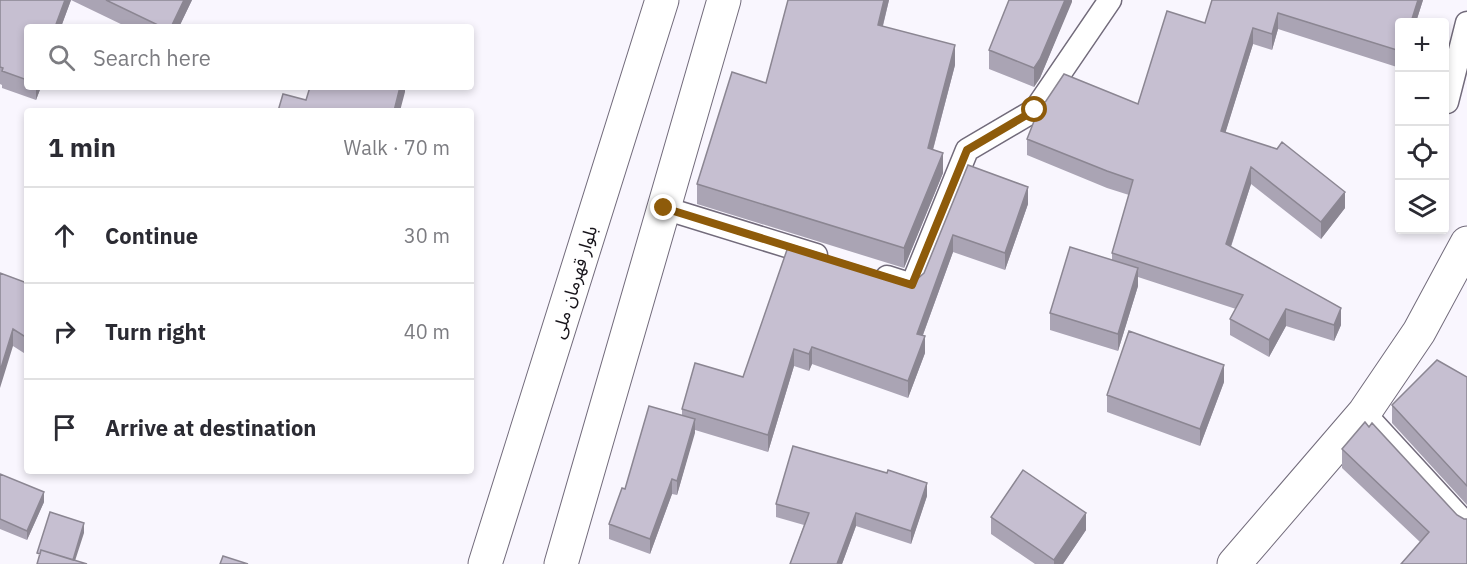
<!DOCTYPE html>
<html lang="en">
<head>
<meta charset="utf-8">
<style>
	body { margin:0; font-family:"IBM Plex Sans","Noto Sans Arabic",sans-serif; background:#f2f2f3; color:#2b2b33 }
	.controls { position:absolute; right:18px; top:18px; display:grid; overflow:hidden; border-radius:6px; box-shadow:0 3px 9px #0003 }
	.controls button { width:54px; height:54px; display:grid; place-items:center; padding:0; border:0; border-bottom:2px solid #e1e1e2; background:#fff; color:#2b2b33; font:30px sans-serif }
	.stop { position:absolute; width:18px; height:18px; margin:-14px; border:4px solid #8e5b0a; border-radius:50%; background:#fff }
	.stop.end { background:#8e5b0a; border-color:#fff; box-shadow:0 2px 6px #0008 }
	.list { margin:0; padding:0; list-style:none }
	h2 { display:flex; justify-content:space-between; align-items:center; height:78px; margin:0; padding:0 24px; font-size:26px }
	h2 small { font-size:20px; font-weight:400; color:#7c7c81 }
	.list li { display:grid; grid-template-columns:39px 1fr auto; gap:18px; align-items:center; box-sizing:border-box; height:96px; padding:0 24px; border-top:2px solid #e1e1e2 }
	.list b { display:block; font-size:22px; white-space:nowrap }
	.list em { font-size:20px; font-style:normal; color:#7c7c81 }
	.icon { flex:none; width:33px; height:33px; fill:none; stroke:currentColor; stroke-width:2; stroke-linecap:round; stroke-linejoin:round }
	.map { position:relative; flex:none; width:1467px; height:564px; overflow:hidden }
	.search { position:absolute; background:#fff; box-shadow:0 3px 9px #0003; left:24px; top:24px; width:450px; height:66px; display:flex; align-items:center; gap:15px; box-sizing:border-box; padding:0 21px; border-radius:6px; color:#7c7c81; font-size:22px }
	.panel { position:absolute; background:#fff; box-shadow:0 3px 9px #0003; left:24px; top:108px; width:450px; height:366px; border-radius:6px }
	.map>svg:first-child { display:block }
</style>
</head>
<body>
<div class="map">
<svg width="1467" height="564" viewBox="0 0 1467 564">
	<rect width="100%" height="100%" fill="#f9f6fe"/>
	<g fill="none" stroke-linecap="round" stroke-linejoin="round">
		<g stroke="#726b7b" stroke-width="25">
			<path id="service" d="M 1447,102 L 1467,23
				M 664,208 L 816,255
				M 887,277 L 912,285 L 967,150 L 1035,110 L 1110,0
				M 1364,413 L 1467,525"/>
		</g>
		<g stroke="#726b7b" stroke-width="35">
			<path id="minor" d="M 1234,564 L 1364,413 L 1419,332 L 1467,243"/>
		</g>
		<g stroke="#726b7b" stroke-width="35">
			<path id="trunk" d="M 485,564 L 662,0
				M 561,564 L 724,0"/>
		</g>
		<use href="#service" stroke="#fff" stroke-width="22"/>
		<use href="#minor" stroke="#fff" stroke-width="33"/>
		<use href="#trunk" stroke="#fff" stroke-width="33"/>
	</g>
	<path fill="#aaa4b4" d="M 0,0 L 192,0 L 179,27 L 127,27 L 71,0 L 61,27 L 27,27 L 27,87 L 41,87 L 36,100 L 2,88 L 2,85 L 0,84 Z
		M 788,0 L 889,0 L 883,26 L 955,65 L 933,150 L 943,173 L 904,268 L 697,204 L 697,184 L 766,83 Z
		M 1072,0 L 1040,78 L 1034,87 L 989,69 L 989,50 Z
		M 1212,0 L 1423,0 L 1416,22 L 1400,22 L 1400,68 L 1278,29 L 1272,50 L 1253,44 L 1225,133 L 1345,208 L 1321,239 L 1251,184 L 1231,247 L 1341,325 L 1334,341 L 1286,326 L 1269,357 L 1230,335 L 1230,319 L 1236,309 L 1138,277 L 1138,286 L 1118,351 L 1050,330 L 1050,313 L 1112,260 L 1112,253 L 1129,195 L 1107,188 L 1027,155 L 1027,139 L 1138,104 L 1205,23 Z
		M 968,165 L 1028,204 L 1005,270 L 953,252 L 923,335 L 925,353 L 908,398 L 812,364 L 809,371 L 794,366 L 768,452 L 695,430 L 677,495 L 672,494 L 650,554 L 609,539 L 609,524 L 625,489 L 682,415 L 682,409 L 743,377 L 908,281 L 915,281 L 924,273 Z
		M 0,273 L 27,283 L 27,355 L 13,346 Z
		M 1467,377 L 1467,505 L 1392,423 L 1392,405 Z
		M 1224,382 L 1200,446 L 1107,412 L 1107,395 Z
		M 1342,449 L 1457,515 L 1464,519 L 1420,542 L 1342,468 Z
		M 0,474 L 44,502 L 27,540 L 0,529 Z
		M 927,496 L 911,544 L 856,526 L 842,564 L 790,564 L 804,525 L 776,517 L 776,504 Z
		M 991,517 L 1086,530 L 1063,564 L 1035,564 L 991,534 Z"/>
	<path fill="#8b8692" d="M 65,0 L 71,0 L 61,27 L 55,27 Z
		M 184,0 L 192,0 L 179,27 L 171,27 Z
		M 884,0 L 889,0 L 878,45 L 878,25 Z
		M 1065,0 L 1072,0 L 1072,2 L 1040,78 L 1034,87 L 1034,68 Z
		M 1418,0 L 1423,0 L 1416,22 L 1411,22 Z
		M 1278,13 L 1278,29 L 1272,50 L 1272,34 Z
		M 1253,28 L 1253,44 L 1221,147 L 1221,131 Z
		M 955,45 L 955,65 L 928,168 L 928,148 Z
		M 36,87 L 41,87 L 36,100 Z
		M 400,87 L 405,87 L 405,92 L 400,111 L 394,111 Z
		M 943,153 L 943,173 L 904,268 L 904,248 Z
		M 1251,167 L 1251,184 L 1226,261 L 1226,244 Z
		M 1028,187 L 1028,204 L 1005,270 L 1005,253 Z
		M 1345,192 L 1345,208 L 1321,239 L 1321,222 Z
		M 953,235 L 953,252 L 917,351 L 917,334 Z
		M 1138,268 L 1138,286 L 1118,351 L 1118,334 Z
		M 1341,308 L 1341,325 L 1334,341 L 1334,325 Z
		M 1286,309 L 1286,326 L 1269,357 L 1269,340 Z
		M 13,329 L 13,346 L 0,388 L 0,371 Z
		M 925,336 L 925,353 L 908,398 L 908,381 Z
		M 812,347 L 812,364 L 809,371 L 809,354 Z
		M 794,349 L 794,366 L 768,452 L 768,435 Z
		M 1224,365 L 1224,382 L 1200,446 L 1200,429 Z
		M 695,419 L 695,433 L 677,495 L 677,481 Z
		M 672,479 L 672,494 L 650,554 L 650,539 Z
		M 927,483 L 927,496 L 911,544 L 911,531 Z
		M 44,492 L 44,502 L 27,540 L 27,531 Z
		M 856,513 L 856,526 L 842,564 L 837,564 Z
		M 1086,513 L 1086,530 L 1063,564 L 1054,564 L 1054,560 Z
		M 84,523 L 84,533 L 74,564 L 71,564 Z"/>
	<path fill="#c6bfd1" stroke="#8b8692" stroke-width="1.5" d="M 0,0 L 65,0 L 55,27 L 27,27 L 27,80 L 2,71 L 3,68 L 0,67 Z
		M 106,0 L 184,0 L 171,27 L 162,27 Z
		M 788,0 L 884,0 L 878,25 L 955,45 L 928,148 L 943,153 L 904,248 L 697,184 L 732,72 L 766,83 Z
		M 1009,0 L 1065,0 L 1040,59 L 1034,68 L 989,50 Z
		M 1212,0 L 1418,0 L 1411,22 L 1400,22 L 1400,51 L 1278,13 L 1272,34 L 1253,28 L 1221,131 L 1277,149 L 1282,142 L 1345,192 L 1321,222 L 1251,167 L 1226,244 L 1341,308 L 1334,325 L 1286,309 L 1269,340 L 1230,319 L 1243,295 L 1112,253 L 1133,180 L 1107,171 L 1027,139 L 1040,106 L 1046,101 L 1064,74 L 1138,104 L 1167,11 L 1205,23 Z
		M 310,87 L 400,87 L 394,111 L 278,111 L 283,94 L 306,100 Z
		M 968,165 L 1028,187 L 1005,253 L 953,235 L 917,334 L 925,336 L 908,381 L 812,347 L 809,354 L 794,349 L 768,435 L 682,409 L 695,363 L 743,377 L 789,244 L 908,281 L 915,281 L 924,273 Z
		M 1070,247 L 1138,268 L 1118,334 L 1050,313 Z
		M 0,273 L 27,283 L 27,338 L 13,329 L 0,371 Z
		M 1129,331 L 1224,365 L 1200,429 L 1107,395 Z
		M 1437,360 L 1467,377 L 1467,486 L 1392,405 Z
		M 649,406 L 695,419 L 677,481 L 672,479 L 650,539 L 609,524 L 622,488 L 625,489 Z
		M 1365,422 L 1369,427 L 1372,423 L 1457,515 L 1464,519 L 1467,519 L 1467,564 L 1401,564 L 1429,532 L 1342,449 Z
		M 793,446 L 887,473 L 888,470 L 927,483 L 911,531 L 856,513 L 837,564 L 790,564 L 809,513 L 776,504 Z
		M 1023,470 L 1086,513 L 1054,560 L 991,517 Z
		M 0,474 L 44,492 L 27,531 L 0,519 Z
		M 50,512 L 84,523 L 73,560 L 41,550 L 40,554 L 37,553 Z
		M 41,550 L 87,564 L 37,564 Z
		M 223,556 L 248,564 L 220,564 Z"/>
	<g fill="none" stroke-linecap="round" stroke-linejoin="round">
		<path stroke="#8e5b0a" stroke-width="8" d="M 664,208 L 912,285 L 967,150 L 1035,110"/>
	</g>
	<g text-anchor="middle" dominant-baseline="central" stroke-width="5" stroke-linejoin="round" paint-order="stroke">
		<g font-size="18" fill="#18151b" stroke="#fff">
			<text transform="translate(574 282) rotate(-73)">بلوار قهرمان ملی</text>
		</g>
	</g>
</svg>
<div class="controls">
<button>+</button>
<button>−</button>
<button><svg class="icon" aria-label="locate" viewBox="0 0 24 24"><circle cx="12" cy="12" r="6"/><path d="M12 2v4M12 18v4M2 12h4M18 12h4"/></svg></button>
<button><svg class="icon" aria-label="layers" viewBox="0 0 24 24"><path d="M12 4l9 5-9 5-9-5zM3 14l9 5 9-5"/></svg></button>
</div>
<div class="stop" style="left:1035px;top:110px"></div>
<div class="stop end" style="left:664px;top:208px"></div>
<div class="search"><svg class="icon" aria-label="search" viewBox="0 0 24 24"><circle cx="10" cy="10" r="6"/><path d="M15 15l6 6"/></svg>Search here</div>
<section class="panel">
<h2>1 min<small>Walk · 70 m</small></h2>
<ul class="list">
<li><svg class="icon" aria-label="ahead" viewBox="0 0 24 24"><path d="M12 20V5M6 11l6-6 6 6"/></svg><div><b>Continue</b></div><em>30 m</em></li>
<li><svg class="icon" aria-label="right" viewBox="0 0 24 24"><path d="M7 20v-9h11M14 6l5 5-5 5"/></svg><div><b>Turn right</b></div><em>40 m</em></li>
<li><svg class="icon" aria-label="arrive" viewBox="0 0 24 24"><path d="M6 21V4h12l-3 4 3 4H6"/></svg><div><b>Arrive at destination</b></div></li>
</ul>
</section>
</div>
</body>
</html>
